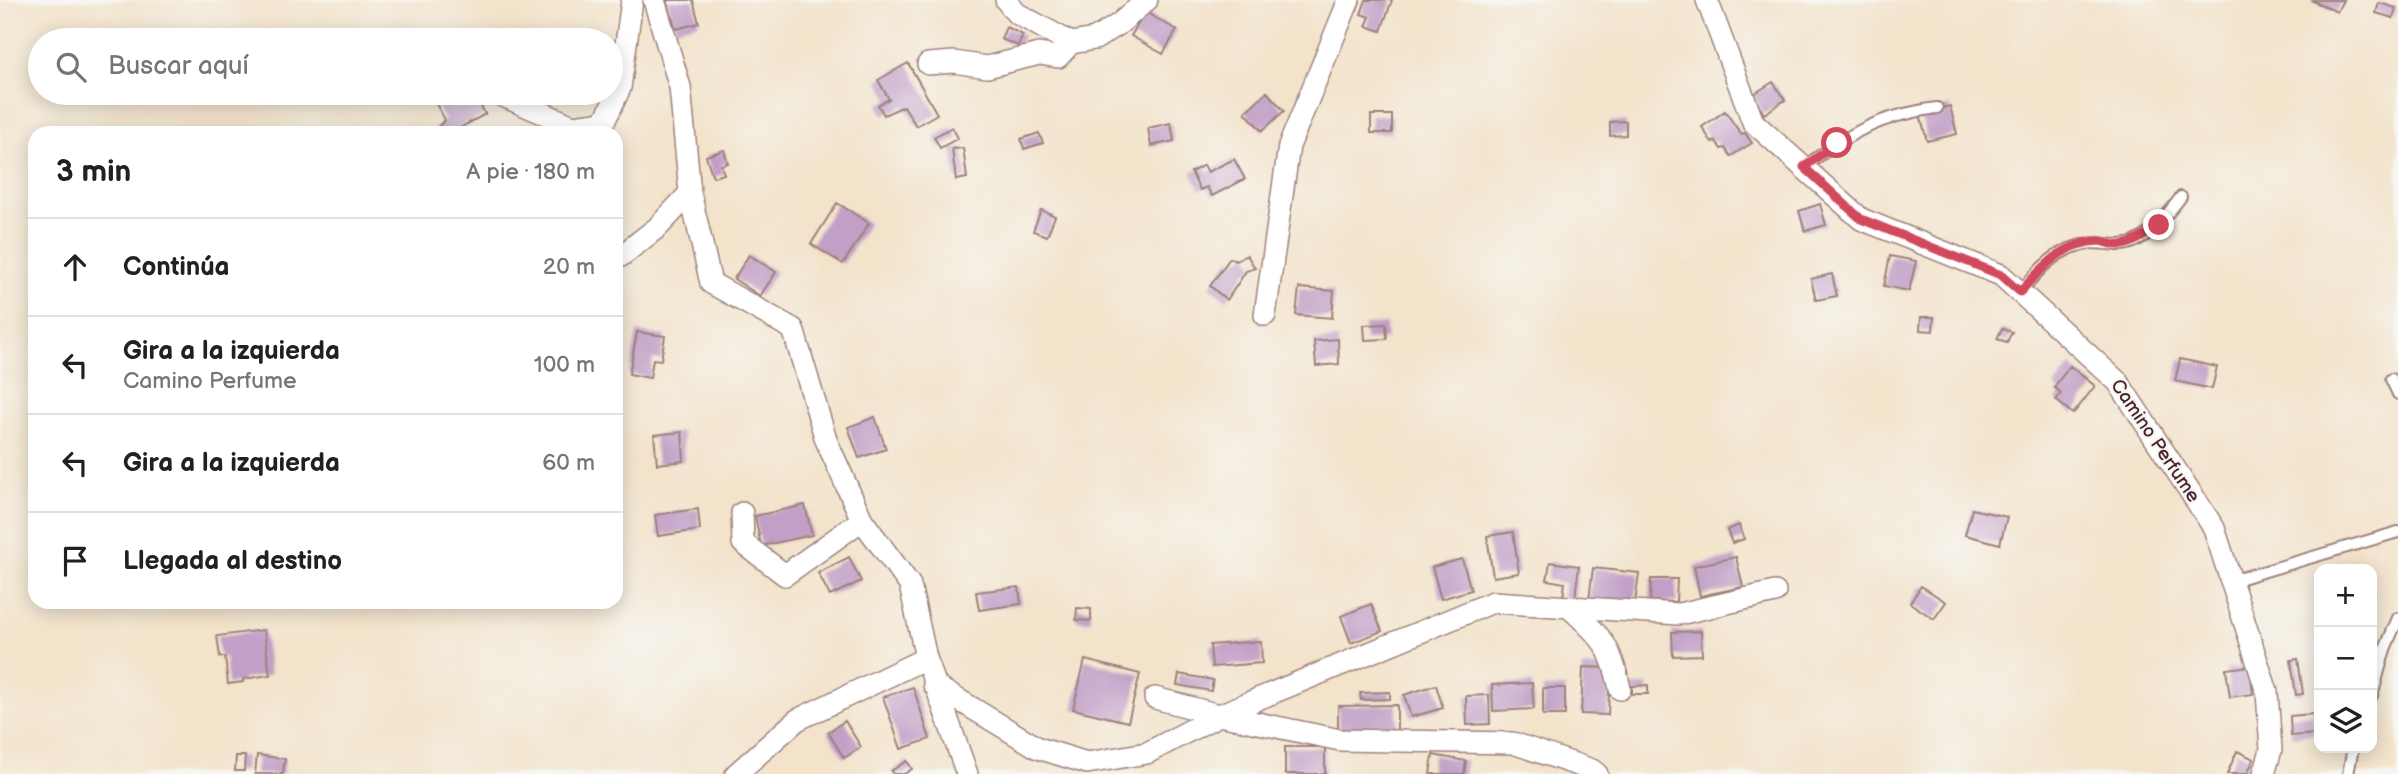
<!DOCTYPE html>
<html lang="es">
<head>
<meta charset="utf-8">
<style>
	body { margin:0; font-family:"Balsamiq Sans",sans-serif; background:#f6f6f6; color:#202124 }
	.controls { position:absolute; right:21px; bottom:21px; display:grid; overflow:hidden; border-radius:14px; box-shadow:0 4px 18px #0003 }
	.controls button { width:63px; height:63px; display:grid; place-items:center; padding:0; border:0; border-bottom:2px solid #e0e0e0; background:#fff; color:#202124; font:35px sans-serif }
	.stop { position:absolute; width:21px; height:21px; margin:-16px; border:5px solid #d1495b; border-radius:50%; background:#fff }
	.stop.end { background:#d1495b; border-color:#fff; box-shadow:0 2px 7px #0008 }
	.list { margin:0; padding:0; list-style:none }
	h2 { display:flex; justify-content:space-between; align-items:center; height:91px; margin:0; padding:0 28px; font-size:30px }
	h2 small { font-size:23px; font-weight:400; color:#757577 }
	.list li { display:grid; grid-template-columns:46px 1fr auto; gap:21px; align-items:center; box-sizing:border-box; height:98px; padding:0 28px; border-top:2px solid #e0e0e0 }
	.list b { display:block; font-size:26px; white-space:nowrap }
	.list p { margin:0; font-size:23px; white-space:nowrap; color:#757577 }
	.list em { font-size:23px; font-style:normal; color:#757577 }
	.icon { flex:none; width:38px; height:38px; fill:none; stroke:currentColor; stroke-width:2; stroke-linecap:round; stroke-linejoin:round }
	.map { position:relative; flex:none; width:2398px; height:774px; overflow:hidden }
	.search { position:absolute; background:#fff; box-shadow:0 4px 18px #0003; left:28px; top:28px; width:595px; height:77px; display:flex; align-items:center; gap:18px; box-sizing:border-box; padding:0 24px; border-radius:38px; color:#757577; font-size:26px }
	.panel { position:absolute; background:#fff; box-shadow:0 4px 18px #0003; left:28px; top:126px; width:595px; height:483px; border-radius:21px }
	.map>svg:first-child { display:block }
</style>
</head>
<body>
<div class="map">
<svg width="2398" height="774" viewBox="0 0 2398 774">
	<rect width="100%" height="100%" fill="#f6f6f2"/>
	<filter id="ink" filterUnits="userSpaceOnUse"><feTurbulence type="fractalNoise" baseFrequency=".0143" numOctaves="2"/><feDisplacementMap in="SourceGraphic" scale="14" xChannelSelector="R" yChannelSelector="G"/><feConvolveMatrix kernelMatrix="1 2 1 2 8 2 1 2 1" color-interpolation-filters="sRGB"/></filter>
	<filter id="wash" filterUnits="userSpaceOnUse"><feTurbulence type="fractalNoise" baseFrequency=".00686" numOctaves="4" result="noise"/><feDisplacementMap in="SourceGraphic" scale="28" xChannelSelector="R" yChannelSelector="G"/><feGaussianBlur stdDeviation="1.57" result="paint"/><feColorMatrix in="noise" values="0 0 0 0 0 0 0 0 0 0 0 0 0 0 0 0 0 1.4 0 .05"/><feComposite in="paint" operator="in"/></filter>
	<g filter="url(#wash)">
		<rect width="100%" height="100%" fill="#f3e3cb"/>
		<g id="blocks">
			<path fill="#c19fc6" d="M 667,0 L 693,0 L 699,23 L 676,29 Z
				M 1366,0 L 1392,0 L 1381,31 L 1366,26 L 1370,17 L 1361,14 Z
				M 2311,0 L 2343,0 L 2337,12 Z
				M 2379,3 L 2396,8 L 2393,18 L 2376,13 Z
				M 1145,12 L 1177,30 L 1163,54 L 1131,36 Z
				M 1006,27 L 1023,35 L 1018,46 L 1001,39 Z
				M 908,63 L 937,114 L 916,126 L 904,106 L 884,115 L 878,105 L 889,99 L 878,80 Z
				M 1773,82 L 1785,100 L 1764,114 L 1752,95 Z
				M 1267,92 L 1284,111 L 1262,131 L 1245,112 Z
				M 430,93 L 474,93 L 485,114 L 451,133 L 431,133 L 445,120 Z
				M 1950,106 L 1957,134 L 1927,141 L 1920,114 Z
				M 1725,111 L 1741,134 L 1745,133 L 1752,143 L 1731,156 L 1725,148 L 1721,149 L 1716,141 L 1712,143 L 1702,127 Z
				M 1371,115 L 1392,115 L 1392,133 L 1371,133 Z
				M 1626,121 L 1626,135 L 1610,136 L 1610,122 Z
				M 1171,123 L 1174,141 L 1151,146 L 1148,128 Z
				M 952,127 L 958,138 L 940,148 L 934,137 Z
				M 1039,133 L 1043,143 L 1024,149 L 1021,139 Z
				M 963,148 L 967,178 L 956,180 L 952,149 Z
				M 724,150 L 728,163 L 721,165 L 724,174 L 713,177 L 706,156 Z
				M 1234,159 L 1245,179 L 1212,196 L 1207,187 L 1200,190 L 1191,172 L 1204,165 L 1208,172 Z
				M 837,203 L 869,223 L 843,264 L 811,244 Z
				M 1820,204 L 1826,225 L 1805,231 L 1799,211 Z
				M 1041,210 L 1055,216 L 1047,236 L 1033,231 Z
				M 749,255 L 776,272 L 760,296 L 734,279 Z
				M 1247,255 L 1255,268 L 1246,271 L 1227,300 L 1210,286 L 1230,258 L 1236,261 Z
				M 1890,256 L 1916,261 L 1909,291 L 1884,286 Z
				M 1832,274 L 1837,296 L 1816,300 L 1811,279 Z
				M 1299,288 L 1334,291 L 1332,318 L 1296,315 Z
				M 1921,317 L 1934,317 L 1933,331 L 1920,330 Z
				M 1386,324 L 1387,339 L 1365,340 L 1364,325 Z
				M 2002,328 L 2012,332 L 2007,342 L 1997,339 Z
				M 637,332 L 665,336 L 661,360 L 653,359 L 650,378 L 629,374 Z
				M 1338,339 L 1339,364 L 1316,366 L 1314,341 Z
				M 2180,359 L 2217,367 L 2212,389 L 2175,381 Z
				M 2070,366 L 2095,386 L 2073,414 L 2056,400 L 2061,393 L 2054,387 Z
				M 875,417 L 886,449 L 859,458 L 848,427 Z
				M 682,432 L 684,461 L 657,464 L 654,435 Z
				M 805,505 L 812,535 L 761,546 L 755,516 Z
				M 698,509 L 700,530 L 658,536 L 655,515 Z
				M 1972,509 L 2007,517 L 2000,544 L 1965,535 Z
				M 1739,525 L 1744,539 L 1732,543 L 1727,530 Z
				M 1513,532 L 1519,573 L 1493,577 L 1487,536 Z
				M 849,557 L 861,581 L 830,596 L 818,573 Z
				M 1736,557 L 1743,587 L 1700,596 L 1694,566 Z
				M 1462,559 L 1471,590 L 1441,599 L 1432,567 Z
				M 1550,562 L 1579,566 L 1575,598 L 1563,597 L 1565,583 L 1547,580 Z
				M 1593,568 L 1639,573 L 1635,604 L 1589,599 Z
				M 1651,579 L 1677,579 L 1676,602 L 1650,601 Z
				M 1921,586 L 1946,602 L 1934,619 L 1910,603 Z
				M 1019,587 L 1021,604 L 979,610 L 976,592 Z
				M 1371,604 L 1382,631 L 1351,643 L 1341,616 Z
				M 1077,608 L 1091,609 L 1091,621 L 1076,620 Z
				M 264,630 L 270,675 L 243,679 L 243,682 L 228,684 L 225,657 L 220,657 L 217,636 Z
				M 1701,631 L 1702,655 L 1673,656 L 1672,632 Z
				M 1261,641 L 1262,663 L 1212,667 L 1210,645 Z
				M 2298,659 L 2303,694 L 2296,695 L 2291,660 Z
				M 1085,660 L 1140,674 L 1128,722 L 1073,709 Z
				M 2250,666 L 2253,694 L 2230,697 L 2226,669 Z
				M 1583,667 L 1610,668 L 1608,715 L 1581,714 Z
				M 1179,674 L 1213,680 L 1211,691 L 1177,685 Z
				M 1532,683 L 1534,709 L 1493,711 L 1492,685 Z
				M 1436,685 L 1443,708 L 1411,717 L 1404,695 Z
				M 1648,685 L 1648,694 L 1632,694 L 1632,686 Z
				M 913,687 L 930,739 L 901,749 L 883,697 Z
				M 1543,688 L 1565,688 L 1565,715 L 1543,715 Z
				M 1390,692 L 1390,699 L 1361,700 L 1360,693 Z
				M 1489,695 L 1490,724 L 1467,725 L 1466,696 Z
				M 1397,705 L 1397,731 L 1338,732 L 1338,706 Z
				M 2313,714 L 2315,734 L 2291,736 L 2290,716 Z
				M 845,721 L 861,747 L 844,758 L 828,732 Z
				M 1285,747 L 1325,747 L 1325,774 L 1285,774 Z
				M 2237,751 L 2254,759 L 2247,774 L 2227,774 Z
				M 257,755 L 285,759 L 283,774 L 255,774 Z
				M 1433,755 L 1466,761 L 1464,774 L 1430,774 Z
				M 236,756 L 245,756 L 244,771 L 235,771 Z
				M 907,761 L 912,769 L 904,774 L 893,774 L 891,771 Z"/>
		</g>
	</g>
	<g filter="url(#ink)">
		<use href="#blocks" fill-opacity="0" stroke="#9e817b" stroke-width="2"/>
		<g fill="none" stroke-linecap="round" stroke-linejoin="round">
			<g stroke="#9e817b" stroke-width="14">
				<path id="service" d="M 1804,167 C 1850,133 1878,116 1937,108
					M 2020,292 C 2035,275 2048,258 2069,249 C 2089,241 2097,243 2117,245 C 2144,247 2166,216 2181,197
					M 2391,379 L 2398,394
					M 2231,581 L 2398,532
					M 2372,696 L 2385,649 L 2398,618
					M 2348,774 L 2353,748"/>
			</g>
			<g stroke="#9e817b" stroke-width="24">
				<path id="minor" d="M 654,0 L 680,87 L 690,193 L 711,283 L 793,329 L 826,440 L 862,520 L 910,585 L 926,658 L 967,774
					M 1006,0 L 1016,13 L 1071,43 L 1095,39 L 1119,24 L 1147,0
					M 1707,0 L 1753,122 L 1861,219 L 2001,275 L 2118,382 L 2214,528 L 2267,692 L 2271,750 L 2264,774
					M 928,64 L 954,62 L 987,67 L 1039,54 L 1058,57 L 1071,43
					M 496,93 L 573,126 L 604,122 L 620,88 L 632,0
					M 616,255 L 621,256 L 658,227 L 690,193
					M 1265,315 L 1289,146 L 1349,0
					M 742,513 L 743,543 L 785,575 L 862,520
					M 1569,607 C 1602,638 1610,643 1620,689
					M 934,685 L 1038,748 L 1087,763 L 1147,753 L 1219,715 L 1340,740 L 1513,743 L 1592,770 L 1597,774
					M 1155,698 L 1219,715 L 1493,602 L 1679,614 L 1775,592
					M 736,774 L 797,720 L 926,658"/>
			</g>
			<use href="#service" stroke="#fff" stroke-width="10"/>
			<use href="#minor" stroke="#fff" stroke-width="21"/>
		</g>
	</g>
	<g fill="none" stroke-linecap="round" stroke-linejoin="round" filter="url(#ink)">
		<path stroke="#d1495b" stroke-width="9" d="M 1837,143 L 1804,167 L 1861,219 L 2001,275 L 2020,292 C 2041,269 2064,241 2100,241 C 2107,242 2114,246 2121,245 C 2134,244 2149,233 2159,225"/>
	</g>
	<g text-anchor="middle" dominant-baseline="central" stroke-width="5" stroke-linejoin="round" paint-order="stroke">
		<g font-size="19" fill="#4a1f2b" stroke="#f6f6f2">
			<text transform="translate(2155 441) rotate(56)">Camino Perfume</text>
		</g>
	</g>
</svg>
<div class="controls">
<button>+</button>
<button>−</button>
<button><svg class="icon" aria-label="layers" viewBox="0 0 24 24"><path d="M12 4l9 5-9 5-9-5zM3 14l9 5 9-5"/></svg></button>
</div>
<div class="stop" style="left:1837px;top:143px"></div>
<div class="stop end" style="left:2159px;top:225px"></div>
<div class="search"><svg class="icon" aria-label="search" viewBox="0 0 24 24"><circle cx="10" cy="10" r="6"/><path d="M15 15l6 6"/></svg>Buscar aquí</div>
<section class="panel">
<h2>3 min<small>A pie · 180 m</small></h2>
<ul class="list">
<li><svg class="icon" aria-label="ahead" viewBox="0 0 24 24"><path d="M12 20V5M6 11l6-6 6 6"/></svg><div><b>Continúa</b></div><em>20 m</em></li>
<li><svg class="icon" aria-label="left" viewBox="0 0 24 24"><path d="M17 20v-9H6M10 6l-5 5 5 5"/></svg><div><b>Gira a la izquierda</b><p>Camino Perfume</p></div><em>100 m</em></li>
<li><svg class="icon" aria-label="left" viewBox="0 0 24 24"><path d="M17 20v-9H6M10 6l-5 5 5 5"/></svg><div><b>Gira a la izquierda</b></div><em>60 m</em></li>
<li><svg class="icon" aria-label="arrive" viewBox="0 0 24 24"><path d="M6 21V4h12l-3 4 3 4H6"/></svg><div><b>Llegada al destino</b></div></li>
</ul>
</section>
</div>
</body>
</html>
